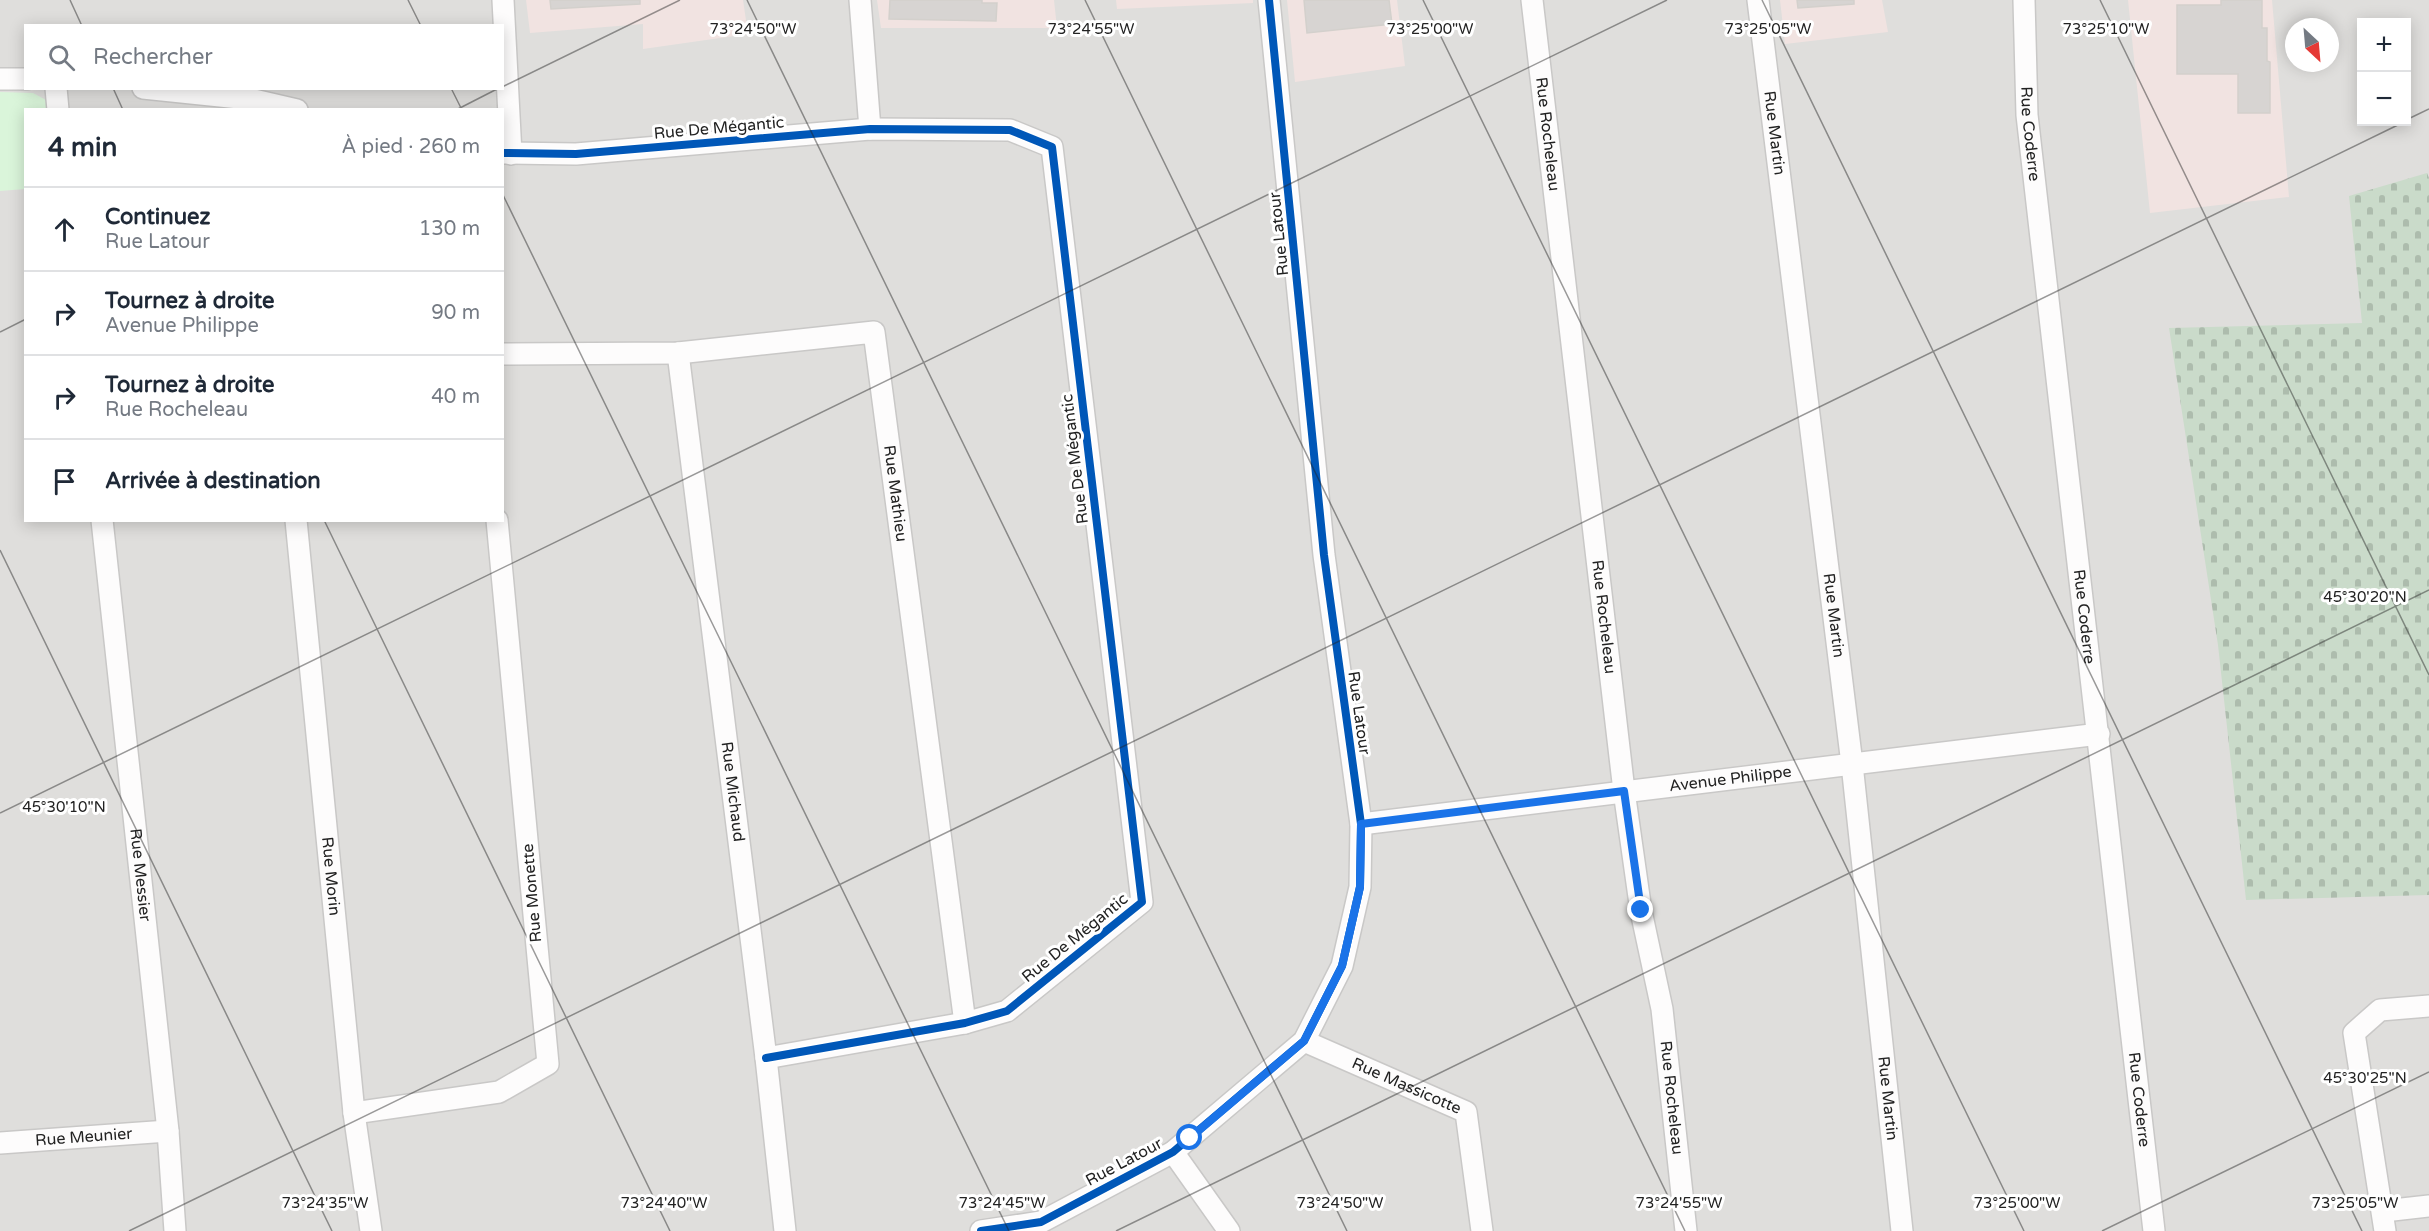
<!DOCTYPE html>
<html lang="fr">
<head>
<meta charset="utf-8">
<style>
	body { margin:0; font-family:"Varela Round",sans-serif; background:#f6f6f7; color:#1f2937 }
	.controls { position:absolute; right:18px; top:18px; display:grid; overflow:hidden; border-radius:0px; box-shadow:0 3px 15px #0003 }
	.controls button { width:54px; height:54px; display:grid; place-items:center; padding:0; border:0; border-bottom:2px solid #e0e1e3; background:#fff; color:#1f2937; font:30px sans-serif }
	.compass { position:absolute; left:2285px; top:18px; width:54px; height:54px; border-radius:50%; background:#fff; box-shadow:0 3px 15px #0003; rotate:154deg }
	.stop { position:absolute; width:18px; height:18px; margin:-14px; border:4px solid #1a73e8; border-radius:50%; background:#fff }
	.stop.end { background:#1a73e8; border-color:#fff; box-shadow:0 2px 6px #0008 }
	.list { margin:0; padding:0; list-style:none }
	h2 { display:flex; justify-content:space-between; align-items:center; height:78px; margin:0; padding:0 24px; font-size:26px }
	h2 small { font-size:20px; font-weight:400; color:#747a83 }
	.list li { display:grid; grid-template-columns:39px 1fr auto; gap:18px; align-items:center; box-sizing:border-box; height:84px; padding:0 24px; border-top:2px solid #e0e1e3 }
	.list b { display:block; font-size:22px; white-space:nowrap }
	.list p { margin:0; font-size:20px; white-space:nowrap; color:#747a83 }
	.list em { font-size:20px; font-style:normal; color:#747a83 }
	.icon { flex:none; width:33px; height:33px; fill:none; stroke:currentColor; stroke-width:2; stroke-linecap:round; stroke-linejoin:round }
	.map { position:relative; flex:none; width:2429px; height:1231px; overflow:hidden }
	.search { position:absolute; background:#fff; box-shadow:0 3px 15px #0003; left:24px; top:24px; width:480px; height:66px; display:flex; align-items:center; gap:15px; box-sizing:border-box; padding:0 21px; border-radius:0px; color:#747a83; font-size:22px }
	.panel { position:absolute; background:#fff; box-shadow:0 3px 15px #0003; left:24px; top:108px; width:480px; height:414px; border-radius:0px }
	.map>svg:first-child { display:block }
</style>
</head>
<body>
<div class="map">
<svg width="2429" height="1231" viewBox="0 0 2429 1231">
	<defs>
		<pattern id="cemetery-stones" width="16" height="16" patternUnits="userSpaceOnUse" patternTransform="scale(1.5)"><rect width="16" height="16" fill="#cadbca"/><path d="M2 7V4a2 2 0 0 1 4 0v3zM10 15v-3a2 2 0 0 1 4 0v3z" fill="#adbcad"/></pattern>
	</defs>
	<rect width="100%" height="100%" fill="#f0eeeb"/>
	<path fill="#dfdedc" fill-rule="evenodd" d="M 0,0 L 2429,0 L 2429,1231 L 0,1231 ZM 2362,22 L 2406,22 L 2406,122 L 2362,122 ZM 26,26 L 502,26 L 502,88 L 26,88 ZM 2294,27 L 2330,27 L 2330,63 L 2294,63 ZM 26,110 L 502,110 L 502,520 L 26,520 Z"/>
	<path fill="#f1e3e1" d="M 526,0 L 743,0 L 748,34 L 643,49 L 643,24 L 530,33 Z
		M 877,0 L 1054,0 L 1057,28 L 881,28 Z
		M 1116,0 L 1253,0 L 1253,3 L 1117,9 Z
		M 1287,0 L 1397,0 L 1405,66 L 1295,82 Z
		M 1780,0 L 1882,0 L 1888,32 L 1785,44 Z
		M 2128,0 L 2272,0 L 2289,197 L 2150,213 Z"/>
	<path fill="url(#cemetery-stones)" d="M 2427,173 L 2429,178 L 2429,895 L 2246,900 L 2218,645 L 2169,328 L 2362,323 L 2349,196 Z"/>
	<path fill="#daf5da" d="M 0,92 L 33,93 L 46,100 L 47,109 L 26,110 L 25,189 L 0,191 Z"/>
	<path fill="#d7d4d2" stroke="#d3d0cc" stroke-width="1.5" d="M 550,0 L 640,0 L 640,4 L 551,9 Z
		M 890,0 L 982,0 L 982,3 L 997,3 L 996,21 L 889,19 Z
		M 1304,0 L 1389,0 L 1392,24 L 1307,33 Z
		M 1797,0 L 1854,0 L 1854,4 L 1798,8 Z
		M 2221,0 L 2262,0 L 2262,28 L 2267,28 L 2267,61 L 2270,62 L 2270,113 L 2238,113 L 2238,74 L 2177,74 L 2177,5 L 2221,5 Z"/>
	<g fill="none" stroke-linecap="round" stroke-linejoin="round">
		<g stroke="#c9c8c7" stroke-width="24">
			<g id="street">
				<path d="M 503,0 L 511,154"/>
				<path d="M 860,0 L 870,129"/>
				<path id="s1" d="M 1532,0 L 1624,791 L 1641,911 L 1662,1009 L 1686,1231"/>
				<path id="s2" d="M 1758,0 L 1852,764 L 1902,1231"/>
				<path id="s3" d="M 2024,0 L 2027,115 L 2154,1231"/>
				<path d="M 0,79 L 26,79"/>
				<path d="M 56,88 L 58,110"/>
				<path d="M 143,88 L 249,99 L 297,110"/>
				<path d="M 502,153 L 576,154 L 870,129 L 1010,130 L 1052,147 L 1142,902 L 1007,1011 L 965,1023 L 766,1058"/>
				<path id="s4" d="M 678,353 L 766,1058 L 785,1231"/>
				<path id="s5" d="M 502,354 L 678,353 L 874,332 L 965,1023"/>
				<path id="s6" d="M 102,520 L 168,1131 L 175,1231"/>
				<path id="s7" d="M 296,520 L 354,1113 L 371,1231"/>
				<path id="s8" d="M 1361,824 L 2099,734"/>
				<path id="s9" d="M 1304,1041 L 1466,1112 L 1482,1231"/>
				<path d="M 354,1113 L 499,1092 L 548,1064 L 497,520"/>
				<path id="s10" d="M 0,1143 L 168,1131"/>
				<path d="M 1173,1152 L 1229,1231"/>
				<path d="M 2384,1211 L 2429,1206"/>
				<path d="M 981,1231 L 1041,1222 L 1173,1152 L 1304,1041 L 1342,966 L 1360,887 L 1361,824 L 1324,555 L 1269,0"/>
				<path d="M 2385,1231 L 2354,1033 L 2380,1010 L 2429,1006"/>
			</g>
		</g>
		<use href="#street" stroke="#fdfcfc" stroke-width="21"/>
		<g stroke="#fff" stroke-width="11">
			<path id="cycleway" d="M 502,153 L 576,154 L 870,129 L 1010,130 L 1052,147 L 1142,902 L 1007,1011 L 965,1023 L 766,1058
				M 981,1231 L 1041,1222 L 1173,1152 L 1304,1041 L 1342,966 L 1360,887 L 1361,824 L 1324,555 L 1269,0"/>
		</g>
		<use href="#cycleway" stroke="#0057b8" stroke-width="8"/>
	</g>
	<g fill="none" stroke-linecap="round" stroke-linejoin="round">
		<path stroke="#1a73e8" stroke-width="8" d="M 1190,1138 L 1304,1041 L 1342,966 L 1360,887 L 1361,824 L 1624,791 L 1641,910"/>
	</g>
	<path fill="none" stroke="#222" stroke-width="1.5" stroke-opacity="0.45" d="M 70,0 L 82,26M 408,0 L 421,26M 747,0 L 1347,1231M 1085,0 L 1685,1231M 1423,0 L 2024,1231M 1762,0 L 2362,1231M 2100,0 L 2429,675M 502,87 L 680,0M 113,88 L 123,110M 451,88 L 462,110M 456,110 L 499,88M 2406,120 L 2429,109M 502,193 L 1009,1231M 0,332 L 26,319M 324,520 L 670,1231M 0,550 L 332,1231M 0,813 L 1667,0M 129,1231 L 2404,122M 1116,1231 L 2429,590M 2102,1231 L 2429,1072"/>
	<g text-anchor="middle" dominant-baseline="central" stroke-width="6" stroke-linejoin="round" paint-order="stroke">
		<g font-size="16" fill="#222" stroke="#fff">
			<text transform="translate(719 128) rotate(-5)">Rue De Mégantic</text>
			<text stroke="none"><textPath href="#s2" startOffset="134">Rue Martin</textPath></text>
			<text stroke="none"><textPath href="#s3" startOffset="134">Rue Coderre</textPath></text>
			<text stroke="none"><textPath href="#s1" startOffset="135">Rue Rocheleau</textPath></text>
			<text transform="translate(1279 234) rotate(-96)">Rue Latour</text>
			<text transform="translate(1075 459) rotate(-97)">Rue De Mégantic</text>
			<text stroke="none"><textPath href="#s5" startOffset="536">Rue Mathieu</textPath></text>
			<text stroke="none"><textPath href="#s2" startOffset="620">Rue Martin</textPath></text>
			<text stroke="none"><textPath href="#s1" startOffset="621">Rue Rocheleau</textPath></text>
			<text stroke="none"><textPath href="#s3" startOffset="620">Rue Coderre</textPath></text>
			<text transform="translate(1359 713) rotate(82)">Rue Latour</text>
			<text stroke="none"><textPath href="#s8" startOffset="372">Avenue Philippe</textPath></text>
			<text stroke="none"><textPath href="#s4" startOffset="442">Rue Michaud</textPath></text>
			<text stroke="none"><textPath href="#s6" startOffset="357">Rue Messier</textPath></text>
			<text stroke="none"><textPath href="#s7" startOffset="358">Rue Morin</textPath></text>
			<text transform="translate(532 893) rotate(-95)">Rue Monette</text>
			<text transform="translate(1075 938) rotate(-39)">Rue De Mégantic</text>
			<text stroke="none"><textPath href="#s9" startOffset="112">Rue Massicotte</textPath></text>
			<text stroke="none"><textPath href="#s1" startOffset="1107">Rue Rocheleau</textPath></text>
			<text stroke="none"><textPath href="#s2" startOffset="1106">Rue Martin</textPath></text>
			<text stroke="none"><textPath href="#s3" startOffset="1106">Rue Coderre</textPath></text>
			<text stroke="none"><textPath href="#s10" startOffset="84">Rue Meunier</textPath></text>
			<text transform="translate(1124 1162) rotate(-28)">Rue Latour</text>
		</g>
	</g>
	<g font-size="15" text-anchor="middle" fill="#222" stroke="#fff" stroke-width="6" stroke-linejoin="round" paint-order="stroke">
		<text x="753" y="34">73°24'50"W</text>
		<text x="1091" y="34">73°24'55"W</text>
		<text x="1430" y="34">73°25'00"W</text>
		<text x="1768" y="34">73°25'05"W</text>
		<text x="2106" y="34">73°25'10"W</text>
		<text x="2365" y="602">45°30'20"N</text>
		<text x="64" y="812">45°30'10"N</text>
		<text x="2365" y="1083">45°30'25"N</text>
		<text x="325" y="1208">73°24'35"W</text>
		<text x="664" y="1208">73°24'40"W</text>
		<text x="1002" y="1208">73°24'45"W</text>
		<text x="1340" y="1208">73°24'50"W</text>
		<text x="1679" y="1208">73°24'55"W</text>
		<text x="2017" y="1208">73°25'00"W</text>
		<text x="2355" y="1208">73°25'05"W</text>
	</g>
</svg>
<div class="controls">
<button>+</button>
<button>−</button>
</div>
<svg class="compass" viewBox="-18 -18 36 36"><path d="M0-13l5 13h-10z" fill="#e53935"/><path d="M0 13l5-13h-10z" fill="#747a83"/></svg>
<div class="stop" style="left:1190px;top:1138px"></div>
<div class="stop end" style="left:1641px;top:910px"></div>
<div class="search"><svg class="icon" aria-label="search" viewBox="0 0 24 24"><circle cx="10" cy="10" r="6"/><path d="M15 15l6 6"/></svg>Rechercher</div>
<section class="panel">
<h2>4 min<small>À pied · 260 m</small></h2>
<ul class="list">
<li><svg class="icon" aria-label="ahead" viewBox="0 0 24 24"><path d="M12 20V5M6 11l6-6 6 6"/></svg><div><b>Continuez</b><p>Rue Latour</p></div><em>130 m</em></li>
<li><svg class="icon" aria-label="right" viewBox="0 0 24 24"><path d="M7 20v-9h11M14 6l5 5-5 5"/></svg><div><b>Tournez à droite</b><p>Avenue Philippe</p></div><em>90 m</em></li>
<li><svg class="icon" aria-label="right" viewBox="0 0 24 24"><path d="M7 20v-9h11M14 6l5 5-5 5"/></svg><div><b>Tournez à droite</b><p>Rue Rocheleau</p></div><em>40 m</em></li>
<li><svg class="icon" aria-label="arrive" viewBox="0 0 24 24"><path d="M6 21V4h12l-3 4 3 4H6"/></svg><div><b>Arrivée à destination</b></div></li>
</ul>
</section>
</div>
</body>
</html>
